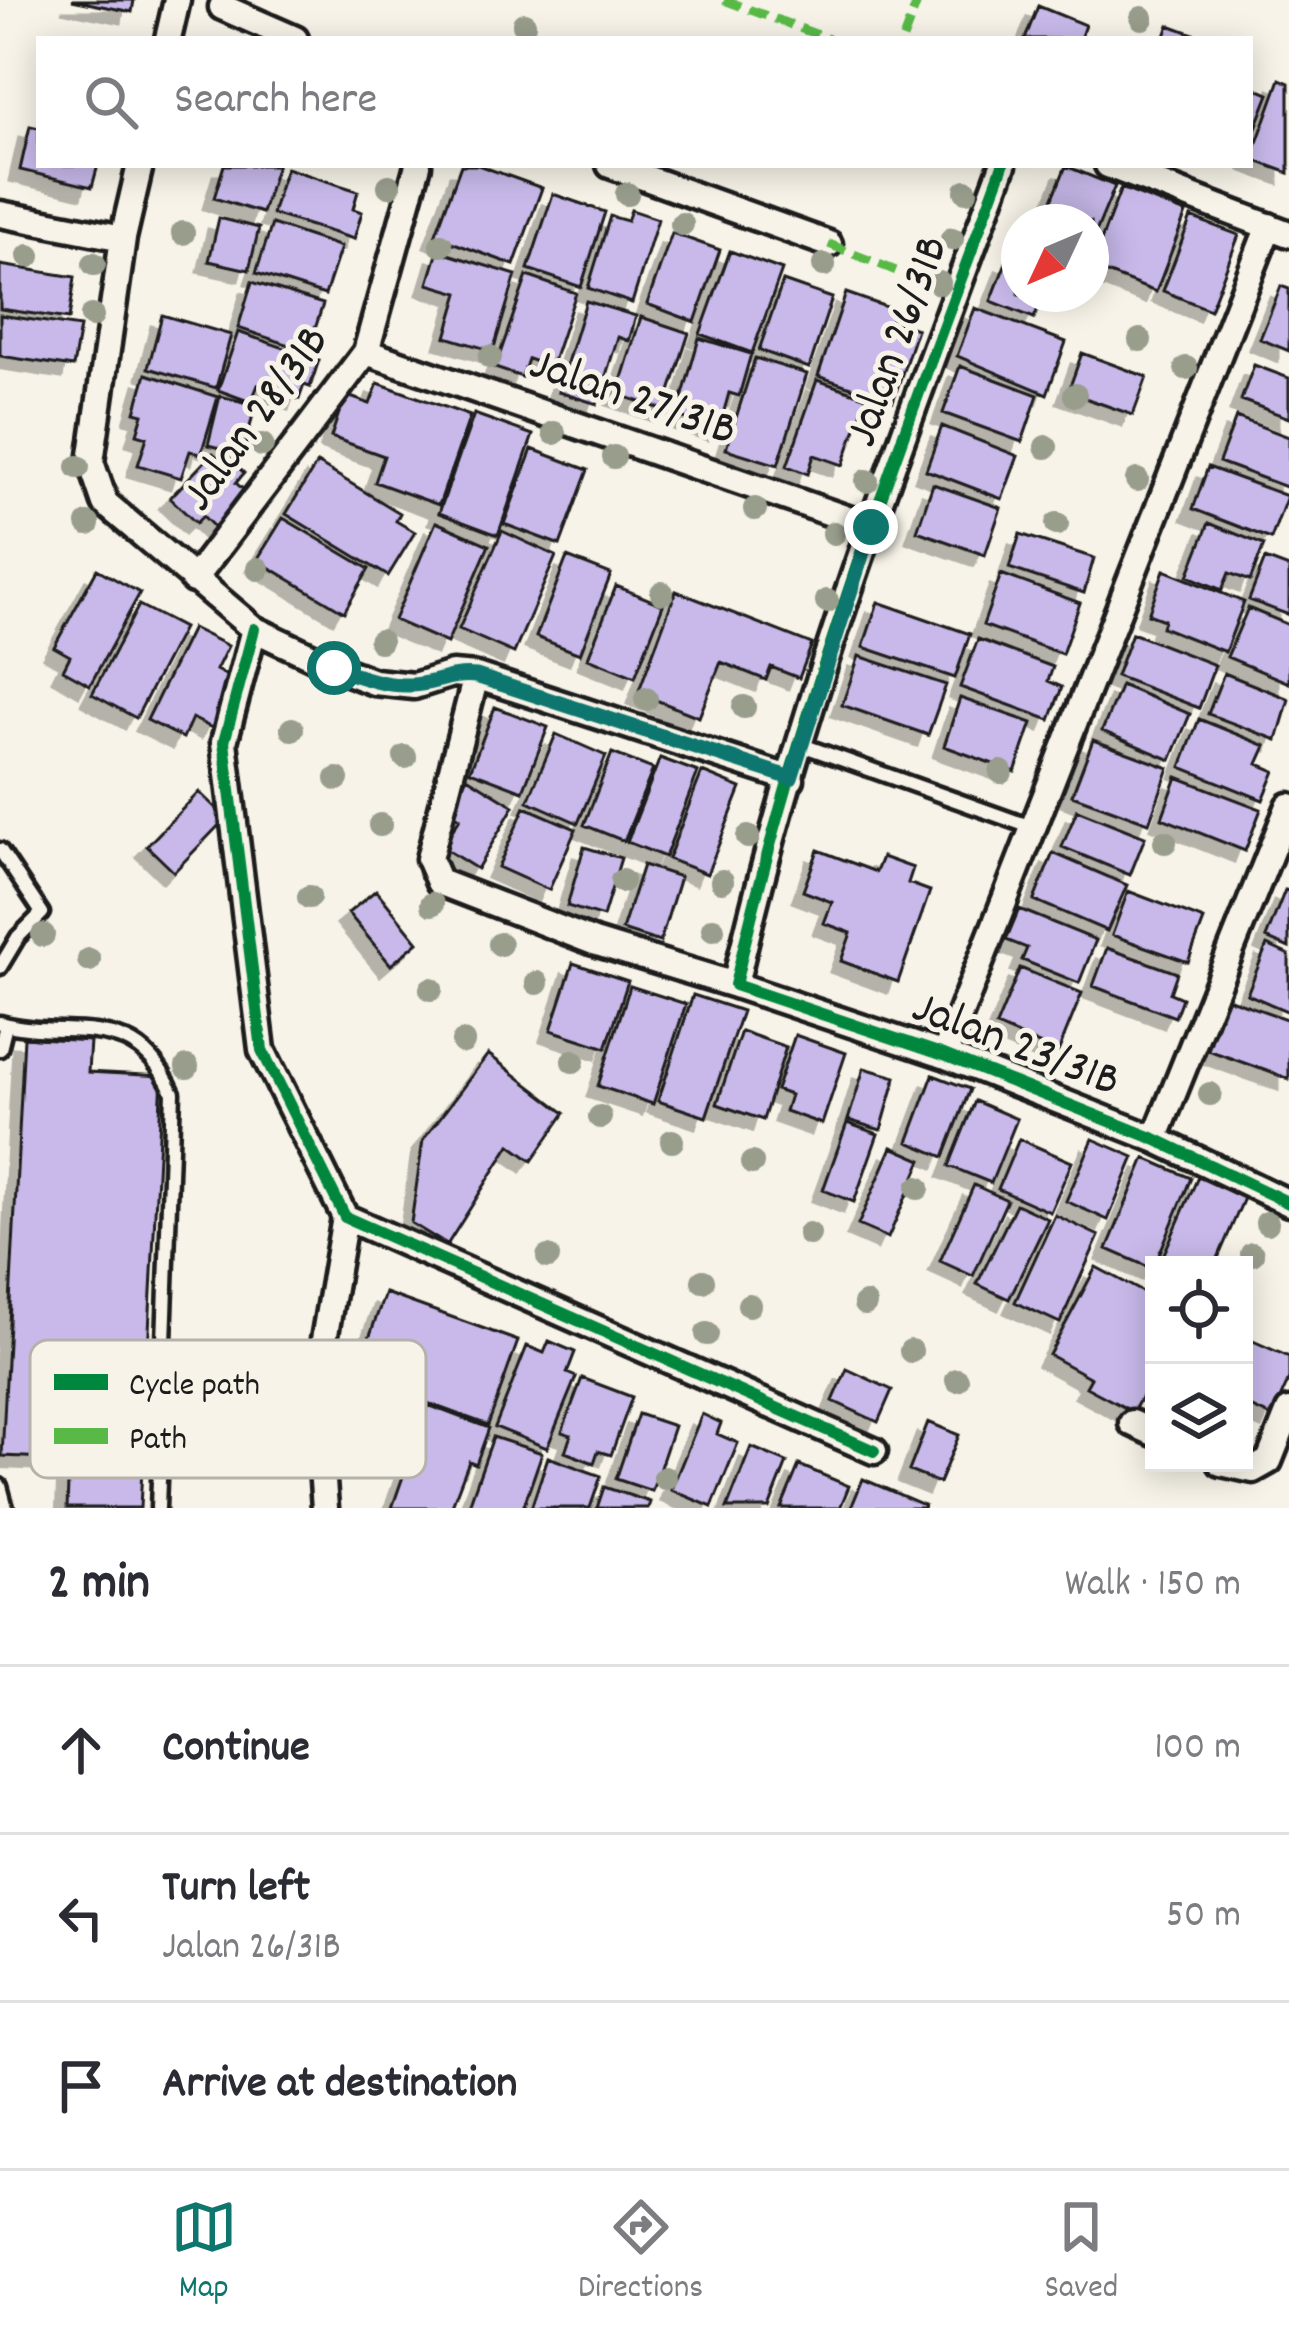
<!DOCTYPE html>
<html lang="en">
<head>
<meta charset="utf-8">
<style>
	body { margin:0; font-family:Dekko,sans-serif; background:#f2f2f3; color:#2b2b33 }
	.controls { position:absolute; right:36px; bottom:36px; display:grid; overflow:hidden; border-radius:0px; box-shadow:0 6px 30px #0003 }
	.controls button { width:108px; height:108px; display:grid; place-items:center; padding:0; border:0; border-bottom:3px solid #e1e1e2; background:#fff; color:#2b2b33; font:60px sans-serif }
	.compass { position:absolute; left:1001px; top:204px; width:108px; height:108px; border-radius:50%; background:#fff; box-shadow:0 6px 30px #0003; rotate:226deg }
	.stop { position:absolute; width:36px; height:36px; margin:-27px; border:9px solid #0f766e; border-radius:50%; background:#fff }
	.stop.end { background:#0f766e; border-color:#fff; box-shadow:0 3px 12px #0008 }
	.list { margin:0; padding:0; list-style:none }
	h2 { display:flex; justify-content:space-between; align-items:center; height:156px; margin:0; padding:0 48px; font-size:51px }
	h2 small { font-size:39px; font-weight:400; color:#7c7c81 }
	.list li { display:grid; grid-template-columns:78px 1fr auto; gap:36px; align-items:center; box-sizing:border-box; height:168px; padding:0 48px; border-top:3px solid #e1e1e2 }
	.list b { display:block; font-size:45px; white-space:nowrap }
	.list p { margin:0; font-size:39px; white-space:nowrap; color:#7c7c81 }
	.list em { font-size:39px; font-style:normal; color:#7c7c81 }
	.icon { flex:none; width:66px; height:66px; fill:none; stroke:currentColor; stroke-width:2; stroke-linecap:round; stroke-linejoin:round }
	.map { position:relative; flex:none; width:1289px; height:1508px; overflow:hidden }
	.search { position:absolute; background:#fff; box-shadow:0 6px 30px #0003; left:36px; right:36px; top:36px; height:132px; display:flex; align-items:center; gap:30px; box-sizing:border-box; padding:0 42px; border-radius:0px; color:#7c7c81; font-size:45px }
	.sheet { height:660px; background:#fff }
	nav { display:flex; justify-content:space-around; align-items:center; box-sizing:border-box; height:168px; border-top:3px solid #e1e1e2; background:#fff; font-size:33px; color:#7c7c81 }
	nav a { display:grid; justify-items:center; gap:6px }
	nav .on { color:#0f766e }
	.map>svg:first-child { display:block }
</style>
</head>
<body>
<div class="map">
<svg width="1289" height="1508" viewBox="0 0 1289 1508">
	<defs>
		<filter id="shadow"><feDropShadow dx="-11" dy="11" stdDeviation="0" flood-color="#0004"/></filter>
	</defs>
	<rect width="100%" height="100%" fill="#f7f3e8"/>
	<filter id="ink" filterUnits="userSpaceOnUse"><feTurbulence type="fractalNoise" baseFrequency=".00833" numOctaves="2"/><feDisplacementMap in="SourceGraphic" scale="24" xChannelSelector="R" yChannelSelector="G"/><feConvolveMatrix kernelMatrix="1 2 1 2 8 2 1 2 1" color-interpolation-filters="sRGB"/></filter>
	<g filter="url(#ink)">
		<path fill="#c8b9ea" stroke="#1c1c1c" stroke-width="3" filter="url(#shadow)" d="M 72,0 L 134,0 L 132,12 Z
			M 1038,6 L 1085,25 L 1080,39 L 1025,39 Z
			M 1169,25 L 1207,39 L 1164,39 Z
			M 1280,79 L 1289,83 L 1289,173 L 1251,159 Z
			M 1250,86 L 1269,94 L 1250,143 Z
			M 30,126 L 39,128 L 39,165 L 98,165 L 92,187 L 20,170 Z
			M 224,165 L 277,165 L 262,213 L 214,198 Z
			M 461,165 L 478,165 L 542,188 L 514,265 L 435,236 Z
			M 1066,166 L 1115,186 L 1091,244 L 1091,222 L 1043,222 Z
			M 286,168 L 358,191 L 353,209 L 362,212 L 354,239 L 272,214 Z
			M 1121,188 L 1186,213 L 1156,292 L 1091,267 Z
			M 553,194 L 605,212 L 581,287 L 528,269 Z
			M 631,210 L 658,219 L 632,303 L 588,288 L 610,216 L 627,221 Z
			M 1191,217 L 1239,235 L 1210,310 L 1163,291 Z
			M 219,218 L 259,228 L 249,270 L 209,261 Z
			M 272,224 L 341,247 L 325,295 L 256,273 Z
			M 672,233 L 720,250 L 695,322 L 647,304 Z
			M 438,251 L 516,275 L 493,351 L 446,337 L 459,293 L 428,284 Z
			M 730,251 L 782,270 L 752,353 L 700,334 Z
			M 1007,260 L 1019,265 L 1019,294 L 1044,294 L 1034,318 L 991,301 Z
			M 0,265 L 75,277 L 69,319 L 0,309 Z
			M 527,276 L 576,293 L 551,367 L 528,359 L 522,377 L 495,368 Z
			M 783,281 L 832,298 L 809,368 L 759,350 Z
			M 252,282 L 323,304 L 308,351 L 238,328 Z
			M 1281,286 L 1289,289 L 1289,351 L 1260,339 Z
			M 846,293 L 895,310 L 891,321 L 917,329 L 893,401 L 818,376 Z
			M 586,301 L 636,316 L 629,341 L 618,337 L 597,404 L 558,392 Z
			M 975,308 L 1066,342 L 1047,394 L 957,356 Z
			M 0,315 L 80,327 L 73,367 L 0,356 Z
			M 162,315 L 231,335 L 216,388 L 148,368 Z
			M 641,317 L 689,333 L 664,410 L 617,394 Z
			M 238,332 L 319,360 L 310,387 L 304,385 L 299,399 L 258,385 L 251,402 L 218,390 Z
			M 699,338 L 751,354 L 739,396 L 729,393 L 719,429 L 677,416 Z
			M 1082,353 L 1147,377 L 1133,415 L 1068,392 Z
			M 755,358 L 807,374 L 778,465 L 726,449 Z
			M 1254,365 L 1289,378 L 1289,418 L 1241,400 Z
			M 960,366 L 1038,395 L 1022,442 L 943,413 Z
			M 146,374 L 218,397 L 201,454 L 190,451 L 181,478 L 138,465 L 147,437 L 137,434 L 143,414 L 135,412 Z
			M 817,380 L 867,397 L 843,465 L 814,455 L 808,474 L 787,466 Z
			M 378,383 L 470,416 L 439,505 L 375,482 L 384,456 L 331,437 L 345,395 L 370,404 Z
			M 220,396 L 255,405 L 244,454 L 208,445 Z
			M 474,414 L 533,435 L 498,535 L 439,513 Z
			M 1236,417 L 1289,437 L 1289,488 L 1219,462 Z
			M 942,426 L 1018,456 L 1002,499 L 926,470 Z
			M 532,449 L 588,470 L 560,545 L 504,524 Z
			M 213,453 L 222,461 L 227,456 L 244,473 L 236,483 L 246,492 L 217,530 L 203,516 L 196,523 L 170,498 Z
			M 317,463 L 400,513 L 396,521 L 415,532 L 388,576 L 286,514 Z
			M 1208,467 L 1287,496 L 1271,539 L 1193,509 Z
			M 933,484 L 1001,508 L 985,555 L 917,531 Z
			M 283,518 L 369,569 L 344,612 L 257,560 Z
			M 436,522 L 489,545 L 447,643 L 394,620 Z
			M 1209,523 L 1264,545 L 1250,581 L 1229,573 L 1222,590 L 1188,576 Z
			M 502,531 L 556,556 L 514,653 L 459,629 Z
			M 1020,534 L 1094,558 L 1084,593 L 1009,568 Z
			M 567,557 L 611,574 L 580,654 L 536,637 Z
			M 1265,559 L 1289,568 L 1289,615 L 1249,600 Z
			M 97,569 L 140,593 L 90,685 L 63,670 L 70,656 L 54,647 Z
			M 1164,570 L 1244,602 L 1225,652 L 1162,627 L 1164,620 L 1148,614 Z
			M 1001,574 L 1080,603 L 1062,654 L 983,625 Z
			M 616,586 L 663,605 L 635,677 L 588,658 Z
			M 676,591 L 812,644 L 799,678 L 771,667 L 766,680 L 721,662 L 699,717 L 638,693 Z
			M 878,602 L 970,634 L 955,678 L 863,647 Z
			M 139,605 L 183,628 L 136,718 L 92,694 Z
			M 1248,608 L 1289,625 L 1289,683 L 1227,657 Z
			M 192,628 L 228,646 L 216,670 L 235,680 L 212,728 L 192,718 L 183,738 L 147,720 Z
			M 1132,633 L 1215,665 L 1199,708 L 1116,676 Z
			M 978,639 L 1053,667 L 1048,681 L 1062,687 L 1050,720 L 960,687 Z
			M 859,656 L 946,685 L 928,735 L 842,705 Z
			M 1224,673 L 1289,699 L 1277,740 L 1208,714 Z
			M 1121,685 L 1190,714 L 1171,760 L 1102,731 Z
			M 960,698 L 1032,723 L 1015,772 L 944,746 Z
			M 495,707 L 548,727 L 523,791 L 470,771 Z
			M 1199,719 L 1266,746 L 1258,764 L 1275,771 L 1263,800 L 1181,767 Z
			M 556,734 L 606,756 L 578,823 L 528,801 Z
			M 1093,740 L 1169,768 L 1149,823 L 1072,795 Z
			M 612,753 L 653,769 L 624,841 L 584,825 Z
			M 660,758 L 698,772 L 665,857 L 627,842 Z
			M 702,772 L 741,788 L 707,874 L 668,859 Z
			M 467,777 L 514,806 L 477,869 L 442,847 L 460,818 L 447,810 Z
			M 1177,777 L 1261,809 L 1245,851 L 1162,818 Z
			M 199,792 L 226,818 L 174,872 L 147,846 Z
			M 525,807 L 576,829 L 549,890 L 498,867 Z
			M 1077,810 L 1145,837 L 1130,875 L 1062,847 Z
			M 584,847 L 621,858 L 603,917 L 567,906 Z
			M 818,850 L 876,872 L 882,857 L 913,868 L 908,883 L 930,891 L 898,982 L 841,961 L 851,933 L 824,923 L 832,902 L 803,891 Z
			M 1053,853 L 1127,885 L 1107,931 L 1034,900 Z
			M 643,865 L 680,877 L 660,942 L 622,930 Z
			M 376,890 L 418,942 L 391,965 L 348,913 Z
			M 1285,890 L 1289,891 L 1289,948 L 1266,938 Z
			M 1128,891 L 1204,920 L 1188,962 L 1112,935 Z
			M 1019,909 L 1096,940 L 1079,983 L 1022,960 L 1027,948 L 1006,940 Z
			M 1267,945 L 1289,955 L 1289,1012 L 1247,994 Z
			M 1107,948 L 1177,973 L 1170,993 L 1182,998 L 1175,1017 L 1093,986 Z
			M 573,963 L 628,981 L 606,1048 L 551,1030 Z
			M 1020,968 L 1082,993 L 1058,1052 L 996,1026 Z
			M 630,986 L 686,1004 L 653,1104 L 598,1086 Z
			M 693,995 L 742,1011 L 706,1117 L 658,1101 Z
			M 1227,998 L 1289,1020 L 1289,1079 L 1208,1050 Z
			M 741,1031 L 786,1047 L 763,1120 L 717,1104 Z
			M 795,1035 L 846,1053 L 822,1124 L 785,1111 L 790,1095 L 776,1090 Z
			M 24,1037 L 90,1041 L 88,1072 L 162,1076 L 140,1508 L 67,1508 L 69,1459 L 2,1456 Z
			M 488,1054 L 565,1113 L 532,1161 L 510,1145 L 447,1245 L 411,1223 L 423,1140 Z
			M 864,1068 L 896,1077 L 881,1130 L 848,1120 Z
			M 933,1075 L 970,1089 L 944,1157 L 908,1142 Z
			M 975,1101 L 1017,1119 L 991,1183 L 949,1166 Z
			M 847,1123 L 878,1134 L 854,1202 L 823,1190 Z
			M 1019,1139 L 1072,1162 L 1050,1212 L 998,1189 Z
			M 1093,1139 L 1134,1157 L 1108,1220 L 1066,1201 Z
			M 892,1147 L 922,1160 L 888,1238 L 858,1225 Z
			M 1145,1158 L 1191,1178 L 1153,1269 L 1107,1249 Z
			M 1198,1177 L 1244,1198 L 1215,1265 L 1159,1265 Z
			M 974,1185 L 1007,1200 L 973,1276 L 940,1261 Z
			M 1016,1204 L 1048,1219 L 1009,1299 L 977,1284 Z
			M 1055,1215 L 1099,1236 L 1060,1323 L 1015,1302 Z
			M 1096,1267 L 1154,1298 L 1147,1321 L 1154,1325 L 1154,1374 L 1133,1412 L 1086,1387 L 1091,1378 L 1049,1355 Z
			M 385,1293 L 518,1341 L 488,1425 L 355,1377 Z
			M 1244,1337 L 1289,1357 L 1289,1379 L 1272,1417 L 1248,1406 L 1244,1415 Z
			M 549,1341 L 575,1352 L 567,1373 L 576,1377 L 547,1448 L 495,1427 L 527,1346 L 544,1353 Z
			M 847,1369 L 892,1390 L 878,1422 L 833,1401 Z
			M 582,1378 L 632,1397 L 611,1455 L 598,1451 L 594,1463 L 565,1452 L 571,1435 L 562,1432 Z
			M 428,1405 L 489,1428 L 476,1464 L 469,1461 L 451,1508 L 392,1508 Z
			M 638,1414 L 674,1426 L 652,1491 L 616,1479 Z
			M 702,1414 L 721,1423 L 717,1434 L 738,1443 L 712,1507 L 671,1490 Z
			M 928,1422 L 959,1435 L 939,1483 L 909,1471 Z
			M 493,1437 L 542,1453 L 523,1508 L 468,1508 Z
			M 751,1447 L 787,1462 L 769,1508 L 727,1508 Z
			M 548,1457 L 601,1476 L 590,1508 L 531,1508 Z
			M 799,1465 L 849,1486 L 840,1508 L 781,1508 Z
			M 863,1479 L 924,1505 L 923,1508 L 851,1508 Z
			M 604,1487 L 650,1502 L 648,1508 L 597,1508 Z"/>
		<g fill="none" stroke-linecap="round" stroke-linejoin="round">
			<g stroke="#1c1c1c" stroke-width="21">
				<path id="service" d="M 802,745 L 1031,827
					M 0,850 L 42,913 L 18,937 L 0,967
					M 0,1023 C 70,1042 135,1006 173,1093 L 158,1508
					M 0,1049 L 6,1025
					M 0,1486 L 6,1508"/>
			</g>
			<g stroke="#1c1c1c" stroke-width="33">
				<path id="minor" d="M 222,7 L 295,39
					M 168,39 L 177,0
					M 140,165 L 123,238 L 91,462 L 105,503 L 254,629 L 334,667 L 374,682 L 414,686 L 452,674 L 476,676 L 791,779
					M 610,165 L 829,244
					M 1003,165 C 904,434 798,705 735,985 L 944,1055 L 1155,1139 L 1289,1203
					M 1108,165 L 1289,234
					M 0,214 L 123,238
					M 366,352 L 871,527
					M 193,580 L 366,352 L 418,165
					M 254,629 L 224,742 L 262,1050 L 345,1217 L 874,1451
					M 476,676 L 429,859 L 439,882 L 594,942 L 735,985
					M 944,1055 L 1269,226
					M 1155,1139 L 1289,806
					M 1132,1423 L 1154,1433
					M 1221,1463 L 1253,1470 L 1269,1461 L 1289,1411
					M 325,1508 L 316,1387 L 345,1217"/>
			</g>
			<use href="#service" stroke="#f7f3e8" stroke-width="12"/>
			<use href="#minor" stroke="#f7f3e8" stroke-width="24"/>
			<path stroke="#58b947" stroke-width="9" stroke-dasharray="18 9" stroke-linecap="butt" d="M 724,0 L 829,39
				M 903,39 L 918,0
				M 829,244 L 956,295"/>
			<g stroke="#f7f3e8" stroke-width="20">
				<path id="cycleway" d="M 1003,165 C 904,434 798,705 735,985 L 944,1055 L 1155,1139 L 1289,1203
					M 254,629 L 224,742 L 262,1050 L 345,1217 L 874,1451"/>
			</g>
			<use href="#cycleway" stroke="#00873e" stroke-width="12"/>
		</g>
		<g fill="#989d8c">
			<circle cx="1142" cy="18" r="12"/>
			<circle cx="524" cy="24" r="12"/>
			<circle cx="389" cy="186" r="12"/>
			<circle cx="966" cy="191" r="12"/>
			<circle cx="627" cy="194" r="12"/>
			<circle cx="682" cy="224" r="12"/>
			<circle cx="183" cy="233" r="12"/>
			<circle cx="952" cy="239" r="12"/>
			<circle cx="441" cy="245" r="12"/>
			<circle cx="29" cy="256" r="12"/>
			<circle cx="94" cy="264" r="12"/>
			<circle cx="824" cy="265" r="12"/>
			<circle cx="939" cy="283" r="12"/>
			<circle cx="92" cy="316" r="12"/>
			<circle cx="1140" cy="340" r="12"/>
			<circle cx="490" cy="357" r="12"/>
			<circle cx="1186" cy="368" r="12"/>
			<circle cx="1075" cy="395" r="12"/>
			<circle cx="554" cy="433" r="12"/>
			<circle cx="262" cy="445" r="12"/>
			<circle cx="1046" cy="447" r="12"/>
			<circle cx="614" cy="457" r="12"/>
			<circle cx="78" cy="467" r="12"/>
			<circle cx="1137" cy="480" r="12"/>
			<circle cx="867" cy="481" r="12"/>
			<circle cx="755" cy="509" r="12"/>
			<circle cx="88" cy="524" r="12"/>
			<circle cx="1057" cy="524" r="12"/>
			<circle cx="834" cy="533" r="12"/>
			<circle cx="258" cy="569" r="12"/>
			<circle cx="662" cy="593" r="12"/>
			<circle cx="827" cy="601" r="12"/>
			<circle cx="380" cy="641" r="12"/>
			<circle cx="646" cy="699" r="12"/>
			<circle cx="744" cy="707" r="12"/>
			<circle cx="292" cy="729" r="12"/>
			<circle cx="405" cy="757" r="12"/>
			<circle cx="1001" cy="772" r="12"/>
			<circle cx="337" cy="779" r="12"/>
			<circle cx="380" cy="825" r="12"/>
			<circle cx="748" cy="837" r="12"/>
			<circle cx="1165" cy="842" r="12"/>
			<circle cx="622" cy="881" r="12"/>
			<circle cx="722" cy="881" r="12"/>
			<circle cx="309" cy="897" r="12"/>
			<circle cx="432" cy="904" r="12"/>
			<circle cx="713" cy="929" r="12"/>
			<circle cx="43" cy="935" r="12"/>
			<circle cx="500" cy="944" r="12"/>
			<circle cx="89" cy="960" r="12"/>
			<circle cx="537" cy="983" r="12"/>
			<circle cx="431" cy="989" r="12"/>
			<circle cx="463" cy="1042" r="12"/>
			<circle cx="573" cy="1061" r="12"/>
			<circle cx="187" cy="1067" r="12"/>
			<circle cx="1210" cy="1094" r="12"/>
			<circle cx="600" cy="1117" r="12"/>
			<circle cx="672" cy="1141" r="12"/>
			<circle cx="752" cy="1163" r="12"/>
			<circle cx="918" cy="1188" r="12"/>
			<circle cx="1267" cy="1223" r="12"/>
			<circle cx="809" cy="1234" r="12"/>
			<circle cx="1252" cy="1254" r="12"/>
			<circle cx="548" cy="1257" r="12"/>
			<circle cx="703" cy="1281" r="12"/>
			<circle cx="865" cy="1304" r="12"/>
			<circle cx="749" cy="1305" r="12"/>
			<circle cx="707" cy="1334" r="12"/>
			<circle cx="911" cy="1351" r="12"/>
			<circle cx="957" cy="1380" r="12"/>
			<circle cx="665" cy="1478" r="12"/>
		</g>
	</g>
	<g fill="none" stroke-linecap="round" stroke-linejoin="round" filter="url(#ink)">
		<path stroke="#0f766e" stroke-width="15" d="M 334,668 C 359,676 383,686 410,685 C 434,685 449,673 476,676 L 791,778 L 871,527"/>
	</g>
	<g text-anchor="middle" dominant-baseline="central" stroke-width="10" stroke-linejoin="round" paint-order="stroke">
		<g font-size="48" fill="#1c1c1c" stroke="#f7f3e8">
			<text transform="translate(900 342) rotate(-70)">Jalan 26/31B</text>
			<text transform="translate(632 400) rotate(19)">Jalan 27/31B</text>
			<text transform="translate(258 420) rotate(-54)">Jalan 28/31B</text>
			<text transform="translate(1015 1047) rotate(21)">Jalan 23/31B</text>
		</g>
	</g>
	<rect x="30" y="1340" width="396" height="138" rx="18" fill="#f7f3e8" stroke="#b5b2ab" stroke-width="3"/>
	<rect x="54" y="1374" width="54" height="16" fill="#00873e"/>
	<rect x="54" y="1428" width="54" height="16" fill="#58b947"/>
	<g font-size="33" fill="#1c1c1c">
		<text x="129" y="1394">Cycle path</text>
		<text x="129" y="1448">Path</text>
	</g>
</svg>
<div class="controls">
<button><svg class="icon" aria-label="locate" viewBox="0 0 24 24"><circle cx="12" cy="12" r="6"/><path d="M12 2v4M12 18v4M2 12h4M18 12h4"/></svg></button>
<button><svg class="icon" aria-label="layers" viewBox="0 0 24 24"><path d="M12 4l9 5-9 5-9-5zM3 14l9 5 9-5"/></svg></button>
</div>
<svg class="compass" viewBox="-18 -18 36 36"><path d="M0-13l5 13h-10z" fill="#e53935"/><path d="M0 13l5-13h-10z" fill="#7c7c81"/></svg>
<div class="stop" style="left:334px;top:668px"></div>
<div class="stop end" style="left:871px;top:527px"></div>
<div class="search"><svg class="icon" aria-label="search" viewBox="0 0 24 24"><circle cx="10" cy="10" r="6"/><path d="M15 15l6 6"/></svg>Search here</div>
</div>
<section class="sheet">
<h2>2 min<small>Walk · 150 m</small></h2>
<ul class="list">
<li><svg class="icon" aria-label="ahead" viewBox="0 0 24 24"><path d="M12 20V5M6 11l6-6 6 6"/></svg><div><b>Continue</b></div><em>100 m</em></li>
<li><svg class="icon" aria-label="left" viewBox="0 0 24 24"><path d="M17 20v-9H6M10 6l-5 5 5 5"/></svg><div><b>Turn left</b><p>Jalan 26/31B</p></div><em>50 m</em></li>
<li><svg class="icon" aria-label="arrive" viewBox="0 0 24 24"><path d="M6 21V4h12l-3 4 3 4H6"/></svg><div><b>Arrive at destination</b></div></li>
</ul>
</section>
<nav>
<a class="on"><svg class="icon" aria-label="map" viewBox="0 0 24 24"><path d="M3 6l6-2 6 2 6-2v14l-6 2-6-2-6 2zM9 4v14M15 6v14"/></svg>Map</a>
<a><svg class="icon" aria-label="directions" viewBox="0 0 24 24"><path d="M12 3l9 9-9 9-9-9zM9 14v-3h6M13 9l2 2-2 2"/></svg>Directions</a>
<a><svg class="icon" aria-label="saved" viewBox="0 0 24 24"><path d="M7 4h10v16l-5-4-5 4z"/></svg>Saved</a>
</nav>
</body>
</html>
